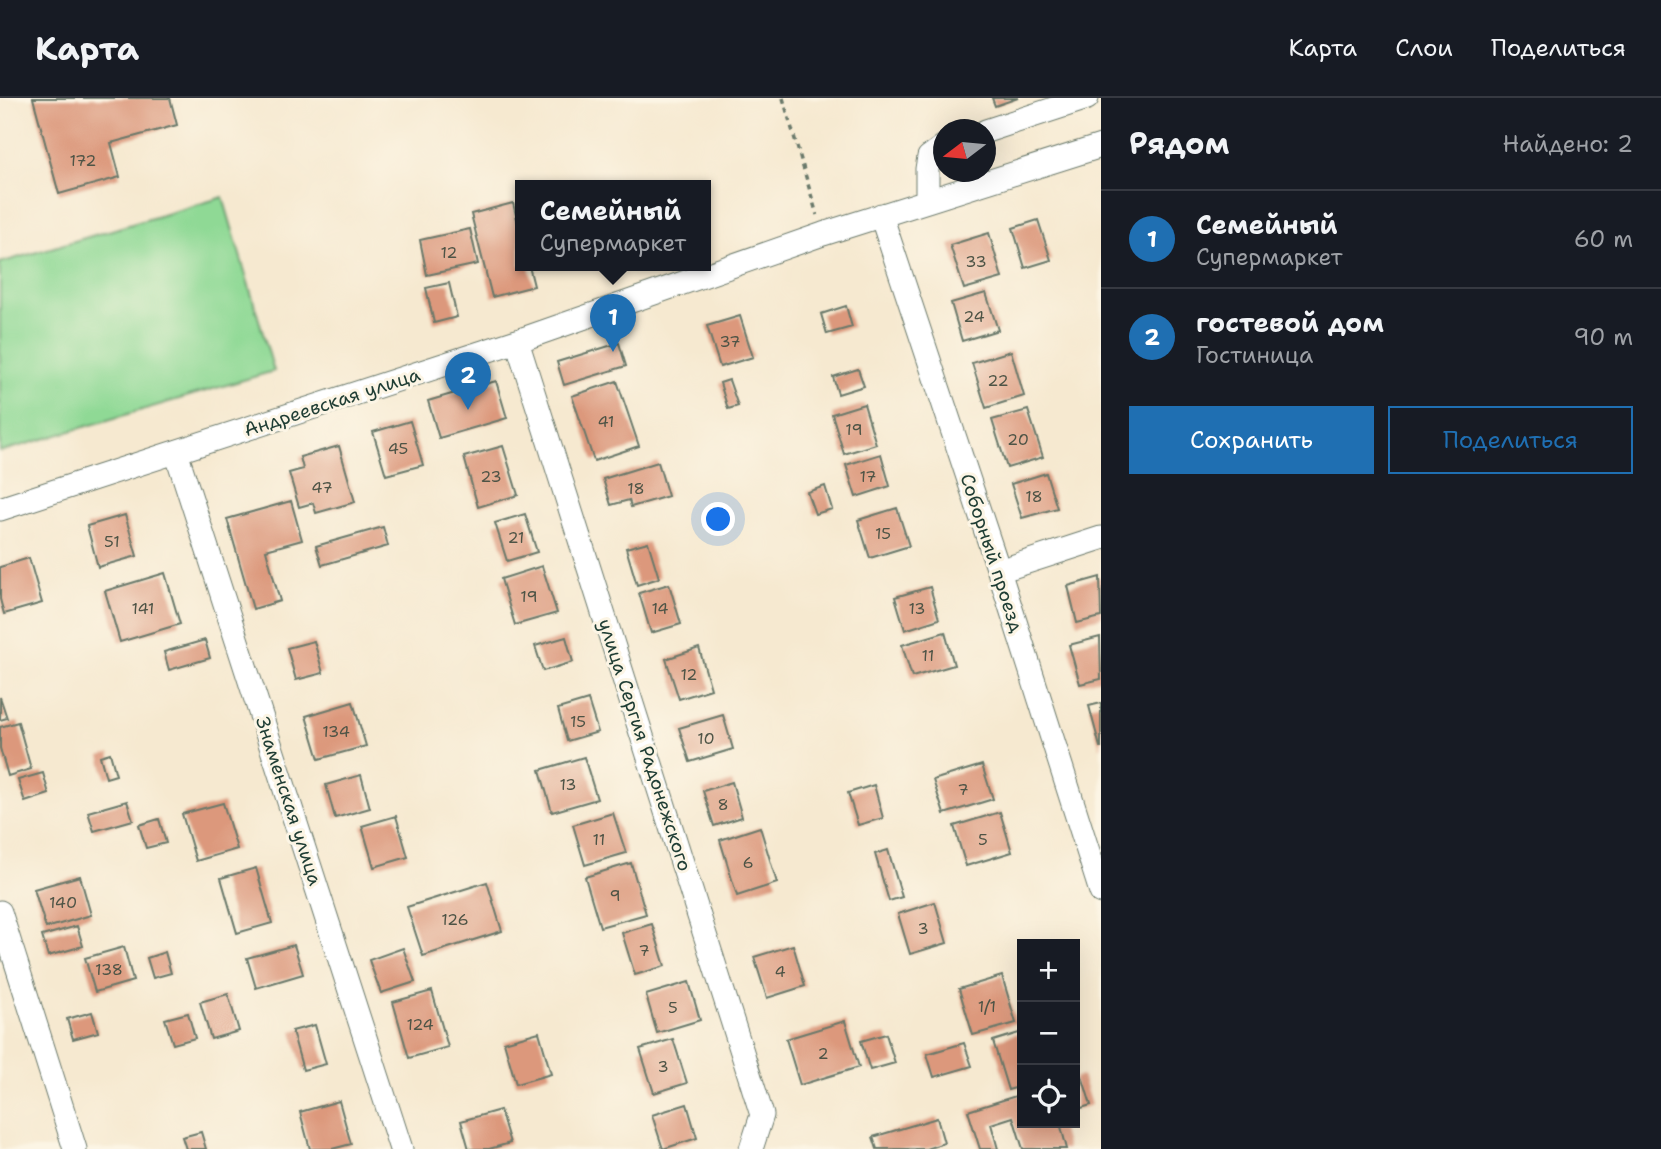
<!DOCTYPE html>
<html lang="ru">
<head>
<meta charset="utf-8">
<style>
	body { margin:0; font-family:"Shantell Sans",sans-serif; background:#20242c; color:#f1f3f6 }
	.controls { position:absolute; right:21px; bottom:21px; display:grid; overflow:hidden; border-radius:0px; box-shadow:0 7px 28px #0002 }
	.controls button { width:63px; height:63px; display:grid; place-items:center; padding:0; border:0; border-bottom:2px solid #363941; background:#171b24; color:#f1f3f6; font:35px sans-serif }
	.compass { position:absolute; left:933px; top:21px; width:63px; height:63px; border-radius:50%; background:#171b24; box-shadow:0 7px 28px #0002; rotate:254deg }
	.you { position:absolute; left:719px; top:422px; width:24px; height:24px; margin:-18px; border:5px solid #fff; border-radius:50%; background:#1a73e8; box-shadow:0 0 0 10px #1a73e833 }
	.badge { display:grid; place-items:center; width:46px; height:46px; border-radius:50%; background:#1f6fb2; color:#fff; font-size:23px; font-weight:700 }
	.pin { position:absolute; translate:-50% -58px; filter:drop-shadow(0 2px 4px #0008) }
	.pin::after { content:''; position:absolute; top:37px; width:24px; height:21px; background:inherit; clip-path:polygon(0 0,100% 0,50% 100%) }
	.popup { position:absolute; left:515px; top:82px; width:196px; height:91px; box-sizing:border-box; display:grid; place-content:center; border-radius:0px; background:#171b24; filter:drop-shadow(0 2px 5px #0005); font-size:23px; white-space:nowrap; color:#9ea1a6 }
	.popup b { font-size:26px; color:#f1f3f6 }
	.popup::after { content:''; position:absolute; left:50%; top:100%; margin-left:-14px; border:14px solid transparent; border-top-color:#171b24 }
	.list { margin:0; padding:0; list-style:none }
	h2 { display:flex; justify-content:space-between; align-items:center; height:91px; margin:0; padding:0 28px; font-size:30px }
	h2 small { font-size:23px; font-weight:400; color:#9ea1a6 }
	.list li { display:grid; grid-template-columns:46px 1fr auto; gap:21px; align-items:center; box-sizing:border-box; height:98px; padding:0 28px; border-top:2px solid #363941 }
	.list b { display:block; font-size:26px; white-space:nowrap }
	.list p { margin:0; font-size:23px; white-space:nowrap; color:#9ea1a6 }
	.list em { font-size:23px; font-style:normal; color:#9ea1a6 }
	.actions { display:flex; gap:14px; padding:21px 28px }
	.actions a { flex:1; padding:16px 0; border:2px solid #1f6fb2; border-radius:0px; text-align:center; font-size:24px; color:#1f6fb2 }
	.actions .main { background:#1f6fb2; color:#fff }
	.icon { flex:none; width:38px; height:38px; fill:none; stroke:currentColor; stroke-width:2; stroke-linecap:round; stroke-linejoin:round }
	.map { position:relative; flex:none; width:1101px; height:1051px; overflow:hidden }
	header { display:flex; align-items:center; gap:42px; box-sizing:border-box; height:98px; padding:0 35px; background:#171b24; border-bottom:2px solid #363941 }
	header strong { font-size:33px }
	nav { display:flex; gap:38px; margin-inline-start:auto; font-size:24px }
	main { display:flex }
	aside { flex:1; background:#171b24 }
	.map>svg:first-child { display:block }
</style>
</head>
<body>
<header>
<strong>Карта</strong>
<nav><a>Карта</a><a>Слои</a><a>Поделиться</a></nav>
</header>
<main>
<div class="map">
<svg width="1101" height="1051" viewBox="0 0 1101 1051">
	<rect width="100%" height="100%" fill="#fcf5e5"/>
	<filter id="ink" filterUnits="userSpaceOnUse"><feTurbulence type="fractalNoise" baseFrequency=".0143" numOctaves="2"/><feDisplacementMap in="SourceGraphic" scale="14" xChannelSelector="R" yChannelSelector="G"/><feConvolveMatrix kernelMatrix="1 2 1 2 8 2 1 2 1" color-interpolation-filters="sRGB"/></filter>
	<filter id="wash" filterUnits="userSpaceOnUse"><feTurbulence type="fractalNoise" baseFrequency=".00686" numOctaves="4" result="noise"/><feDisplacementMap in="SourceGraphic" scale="28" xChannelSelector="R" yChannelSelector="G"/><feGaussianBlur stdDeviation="1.57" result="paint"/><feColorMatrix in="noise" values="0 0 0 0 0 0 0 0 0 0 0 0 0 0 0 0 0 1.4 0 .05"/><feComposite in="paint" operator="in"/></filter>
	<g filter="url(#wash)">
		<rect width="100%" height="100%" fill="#f6e9d0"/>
		<path fill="#8fd995" stroke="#578b64" stroke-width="2" d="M 223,99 L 274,273 L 0,354 L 0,165 Z"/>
		<g id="blocks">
			<path fill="#dc987b" d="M 33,0 L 170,0 L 177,27 L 111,45 L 120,79 L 59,96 Z
				M 992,0 L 1018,0 L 995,8 Z
				M 513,105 L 520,134 L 520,168 L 529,168 L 534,188 L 492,199 L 471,116 Z
				M 1038,122 L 1051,162 L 1025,170 L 1013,130 Z
				M 470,131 L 478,166 L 427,177 L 420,142 Z
				M 989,135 L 1002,180 L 964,191 L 950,147 Z
				M 449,185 L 457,219 L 434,225 L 426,190 Z
				M 986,195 L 998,232 L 962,243 L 951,205 Z
				M 846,208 L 852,229 L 827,236 L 821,216 Z
				M 740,218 L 753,259 L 720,269 L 707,228 Z
				M 619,245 L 626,268 L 564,287 L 557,264 Z
				M 1011,253 L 1024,298 L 986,310 L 972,265 Z
				M 858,271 L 864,288 L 838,296 L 833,279 Z
				M 729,282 L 738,308 L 728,311 L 720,285 Z
				M 496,283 L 507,320 L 439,340 L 428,303 Z
				M 617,283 L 639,348 L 594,363 L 572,298 Z
				M 864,306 L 876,346 L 844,356 L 832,316 Z
				M 1028,312 L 1043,359 L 1007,370 L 992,322 Z
				M 410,323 L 423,367 L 386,377 L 373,334 Z
				M 339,348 L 355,404 L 316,415 L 313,405 L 299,409 L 289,375 L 303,371 L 300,359 Z
				M 503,348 L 518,397 L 478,409 L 464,359 Z
				M 881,356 L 890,388 L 856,399 L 846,367 Z
				M 658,364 L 668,398 L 631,409 L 629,402 L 611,407 L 603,381 Z
				M 1046,375 L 1057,410 L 1022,420 L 1011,386 Z
				M 825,388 L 832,411 L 815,416 L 807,394 Z
				M 291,403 L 302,442 L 266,452 L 280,503 L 253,511 L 227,421 Z
				M 897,410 L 909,448 L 870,460 L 858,422 Z
				M 525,416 L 537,454 L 507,463 L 495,425 Z
				M 125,417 L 137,458 L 98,469 L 87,428 Z
				M 383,429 L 388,448 L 322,467 L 316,448 Z
				M 648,444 L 659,480 L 637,487 L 626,450 Z
				M 29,460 L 42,505 L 4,516 L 0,501 L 0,469 Z
				M 542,468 L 557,515 L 515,527 L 501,481 Z
				M 165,475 L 180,526 L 120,544 L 105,493 Z
				M 1100,479 L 1101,519 L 1077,525 L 1068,488 Z
				M 669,486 L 681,526 L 651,535 L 639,495 Z
				M 930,489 L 939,521 L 905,532 L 895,499 Z
				M 945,534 L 954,567 L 912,579 L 902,547 Z
				M 566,539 L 573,564 L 543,573 L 535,548 Z
				M 1100,539 L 1101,581 L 1080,586 L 1069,547 Z
				M 205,542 L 210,560 L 169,572 L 164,554 Z
				M 314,543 L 323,575 L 296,582 L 287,550 Z
				M 699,550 L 711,591 L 679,601 L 666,561 Z
				M 0,599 L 7,620 L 0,622 Z
				M 588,602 L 598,634 L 567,643 L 558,611 Z
				M 353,604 L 366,648 L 319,661 L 306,618 Z
				M 1101,605 L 1101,649 L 1100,649 L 1089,608 Z
				M 723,617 L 733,651 L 690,664 L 679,630 Z
				M 18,624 L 31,671 L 8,678 L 0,650 L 0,629 Z
				M 110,655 L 116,677 L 106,680 L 100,658 Z
				M 584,659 L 597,701 L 552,714 L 540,672 Z
				M 982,667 L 993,701 L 944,716 L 933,682 Z
				M 43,675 L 49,696 L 25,704 L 18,682 Z
				M 361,677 L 370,710 L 335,720 L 326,687 Z
				M 732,684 L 742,719 L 714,728 L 703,693 Z
				M 874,687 L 883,720 L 858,727 L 848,695 Z
				M 127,703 L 133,722 L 94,733 L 88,714 Z
				M 223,705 L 237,751 L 196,763 L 182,716 Z
				M 1000,714 L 1012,754 L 966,768 L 954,728 Z
				M 613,715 L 626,755 L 585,767 L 573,727 Z
				M 396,718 L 408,759 L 374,769 L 362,728 Z
				M 159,721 L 166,745 L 146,750 L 139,727 Z
				M 760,729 L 777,785 L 737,798 L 720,742 Z
				M 888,752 L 902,799 L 889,803 L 875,756 Z
				M 631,765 L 646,816 L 600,829 L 585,779 Z
				M 256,770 L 272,825 L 237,835 L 221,780 Z
				M 80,778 L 91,817 L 46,830 L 34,791 Z
				M 487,784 L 502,833 L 423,858 L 407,809 Z
				M 935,804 L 947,845 L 910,856 L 898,816 Z
				M 652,826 L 665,868 L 635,877 L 622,835 Z
				M 77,828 L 83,848 L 48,858 L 42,838 Z
				M 294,847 L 303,876 L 256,890 L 247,860 Z
				M 793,847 L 805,888 L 767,900 L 754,859 Z
				M 124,849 L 133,883 L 95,894 L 85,860 Z
				M 403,850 L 415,884 L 381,895 L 369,862 Z
				M 165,854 L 171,875 L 153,880 L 147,860 Z
				M 1002,878 L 1016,925 L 973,937 L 959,891 Z
				M 689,884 L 700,922 L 657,935 L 646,897 Z
				M 432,893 L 448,949 L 409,960 L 393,904 Z
				M 228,896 L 239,933 L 211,941 L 200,904 Z
				M 92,914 L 98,934 L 73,941 L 67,921 Z
				M 188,915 L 195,940 L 173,946 L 165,921 Z
				M 845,923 L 859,969 L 800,987 L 786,941 Z
				M 315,927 L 326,966 L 303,972 L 292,933 Z
				M 539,934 L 551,976 L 516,986 L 504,944 Z
				M 1022,934 L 1022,988 L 1008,992 L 993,943 Z
				M 886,936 L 895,965 L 870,972 L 861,943 Z
				M 673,941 L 687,985 L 654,995 L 640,951 Z
				M 964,945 L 972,968 L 934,979 L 927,956 Z
				M 1082,978 L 1091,1007 L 1075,1012 L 1075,980 Z
				M 1022,996 L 1022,1025 L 1060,1025 L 1067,1051 L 1023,1051 L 1013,1019 L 991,1026 L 998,1051 L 980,1051 L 968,1013 Z
				M 339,1003 L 351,1046 L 332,1051 L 310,1051 L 300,1014 Z
				M 687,1006 L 697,1040 L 663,1051 L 652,1017 Z
				M 500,1012 L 510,1045 L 489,1051 L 469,1051 L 461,1023 Z
				M 937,1020 L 944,1045 L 926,1051 L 877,1051 L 873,1039 Z
				M 201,1034 L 206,1051 L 186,1051 L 182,1039 Z"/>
		</g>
	</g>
	<g filter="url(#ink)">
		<use href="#blocks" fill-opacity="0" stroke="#6a796b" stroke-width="2"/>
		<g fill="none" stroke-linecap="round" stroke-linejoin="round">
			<g stroke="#6a796b" stroke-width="25">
				<path id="minor" d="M 986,33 L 1087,0
					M 927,102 L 927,71 L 929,59 L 944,48
					M 881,117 L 999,473 L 1101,794
					M 517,243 L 762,1017 L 751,1051
					M 176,354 L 401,1051
					M 0,411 L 517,243 L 823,136 L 1101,48
					M 999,473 L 1101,440
					M 0,814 L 75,1051"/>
			</g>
			<path stroke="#6a796b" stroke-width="3.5" stroke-dasharray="5 5" stroke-linecap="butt" d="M 783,0 L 817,117"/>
			<use href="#minor" stroke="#fff" stroke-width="23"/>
		</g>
	</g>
	<g text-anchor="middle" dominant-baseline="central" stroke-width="6" stroke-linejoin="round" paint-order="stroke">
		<g font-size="16" fill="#4e5446">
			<text x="83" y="62">172</text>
			<text x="449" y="154">12</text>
			<text x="976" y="163">33</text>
			<text x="974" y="218">24</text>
			<text x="730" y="243">37</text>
			<text x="998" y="282">22</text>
			<text x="606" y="323">41</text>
			<text x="854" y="331">19</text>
			<text x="1018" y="341">20</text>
			<text x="398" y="350">45</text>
			<text x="491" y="378">23</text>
			<text x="868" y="378">17</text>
			<text x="322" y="389">47</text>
			<text x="636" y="390">18</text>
			<text x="1034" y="398">18</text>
			<text x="883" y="435">15</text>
			<text x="516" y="439">21</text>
			<text x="112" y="443">51</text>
			<text x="529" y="498">19</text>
			<text x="143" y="510">141</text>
			<text x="660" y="510">14</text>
			<text x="917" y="510">13</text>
			<text x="928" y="557">11</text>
			<text x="689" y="576">12</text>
			<text x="578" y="623">15</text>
			<text x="336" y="633">134</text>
			<text x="706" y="640">10</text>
			<text x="568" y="686">13</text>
			<text x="963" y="691">7</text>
			<text x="723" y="706">8</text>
			<text x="599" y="741">11</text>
			<text x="983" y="741">5</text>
			<text x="748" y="764">6</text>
			<text x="615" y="797">9</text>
			<text x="63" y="804">140</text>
			<text x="455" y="821">126</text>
			<text x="923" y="830">3</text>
			<text x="644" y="852">7</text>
			<text x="109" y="871">138</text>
			<text x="780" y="873">4</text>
			<text x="987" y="908">1/1</text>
			<text x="673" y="909">5</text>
			<text x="420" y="926">124</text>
			<text x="823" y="955">2</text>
			<text x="663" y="968">3</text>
		</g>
		<g font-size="19" fill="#1f3d34" stroke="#fcf5e5">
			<text transform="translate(332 304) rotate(-18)">Андреевская улица</text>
			<text transform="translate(992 455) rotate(72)">Соборный проезд</text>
			<text transform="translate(645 647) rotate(72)">улица Сергия Радонежского</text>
			<text transform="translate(289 703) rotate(72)">Знаменская улица</text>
		</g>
	</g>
</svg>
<div class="controls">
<button>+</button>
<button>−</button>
<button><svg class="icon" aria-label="locate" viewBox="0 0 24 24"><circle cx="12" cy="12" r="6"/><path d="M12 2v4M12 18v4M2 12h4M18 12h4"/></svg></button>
</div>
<svg class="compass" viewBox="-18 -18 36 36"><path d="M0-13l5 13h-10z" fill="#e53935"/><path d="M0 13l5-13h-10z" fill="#9ea1a6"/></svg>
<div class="you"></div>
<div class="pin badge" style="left:613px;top:254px">1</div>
<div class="popup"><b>Семейный</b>Супермаркет</div>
<div class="pin badge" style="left:468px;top:312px">2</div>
</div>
<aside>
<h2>Рядом<small>Найдено: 2</small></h2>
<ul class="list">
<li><span class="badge">1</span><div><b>Семейный</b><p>Супермаркет</p></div><em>60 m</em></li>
<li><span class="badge">2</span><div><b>гостевой дом</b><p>Гостиница</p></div><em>90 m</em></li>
</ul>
<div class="actions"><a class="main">Сохранить</a><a>Поделиться</a></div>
</aside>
</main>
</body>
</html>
